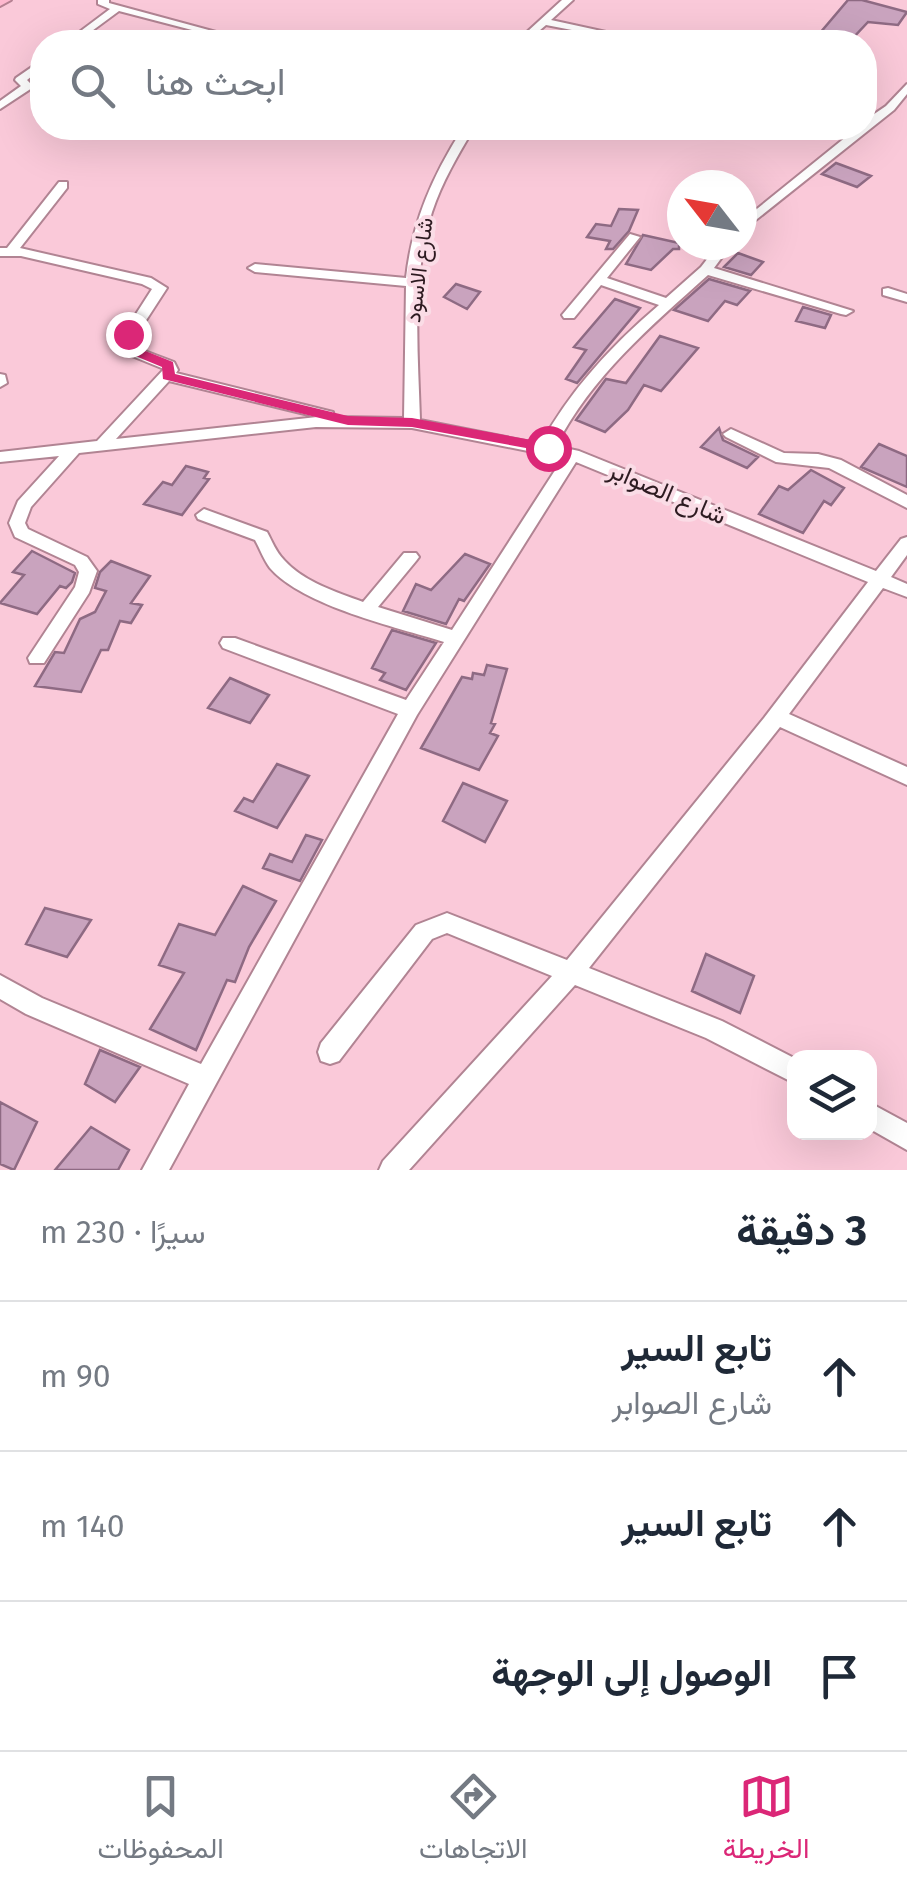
<!DOCTYPE html>
<html lang="ar">
<head>
<meta charset="utf-8">
<style>
	body { margin:0; font-family:"Fira Sans",Vazirmatn,sans-serif; background:#f2f2f3; color:#1f2937; direction:rtl }
	.controls { position:absolute; right:30px; bottom:30px; display:grid; overflow:hidden; border-radius:20px; box-shadow:0 10px 40px #0002 }
	.controls button { width:90px; height:90px; display:grid; place-items:center; padding:0; border:0; border-bottom:2px solid #e0e1e3; background:#fff; color:#1f2937; font:50px sans-serif }
	.compass { position:absolute; left:667px; top:170px; width:90px; height:90px; border-radius:50%; background:#fff; box-shadow:0 10px 40px #0002; rotate:301deg }
	.stop { position:absolute; width:30px; height:30px; margin:-22px; border:8px solid #db2777; border-radius:50%; background:#fff }
	.stop.end { background:#db2777; border-color:#fff; box-shadow:0 2px 10px #0008 }
	.list { margin:0; padding:0; list-style:none }
	h2 { display:flex; justify-content:space-between; align-items:center; height:130px; margin:0; padding:0 40px; font-size:42px }
	h2 small { font-size:32px; font-weight:400; color:#747a83 }
	.list li { display:grid; grid-template-columns:65px 1fr auto; gap:30px; align-items:center; box-sizing:border-box; height:150px; padding:0 40px; border-top:2px solid #e0e1e3 }
	.list b { display:block; font-size:38px; white-space:nowrap }
	.list p { margin:0; font-size:32px; white-space:nowrap; color:#747a83 }
	.list em { font-size:32px; font-style:normal; color:#747a83 }
	.icon { flex:none; width:55px; height:55px; fill:none; stroke:currentColor; stroke-width:2; stroke-linecap:round; stroke-linejoin:round }
	.map { position:relative; flex:none; width:907px; height:1170px; overflow:hidden; direction:ltr }
	.search { position:absolute; background:#fff; box-shadow:0 10px 40px #0002; left:30px; right:30px; top:30px; height:110px; display:flex; align-items:center; gap:25px; box-sizing:border-box; padding:0 35px; border-radius:40px; color:#747a83; font-size:38px }
	.sheet { height:580px; background:#fff }
	nav { display:flex; justify-content:space-around; align-items:center; box-sizing:border-box; height:140px; border-top:2px solid #e0e1e3; background:#fff; font-size:28px; color:#747a83 }
	nav a { display:grid; justify-items:center; gap:5px }
	nav .on { color:#db2777 }
	.map>svg:first-child { display:block }
</style>
</head>
<body>
<div class="map">
<svg width="907" height="1170" viewBox="0 0 907 1170">
	<rect width="100%" height="100%" fill="#fac9d9"/>
	<path fill="#c9a3be" stroke="#8e6a83" stroke-width="2.5" d="M 848,0 L 862,0 L 907,12 L 898,25 L 868,22 L 851,40 L 820,33 Z
		M 836,163 L 871,176 L 857,187 L 822,174 Z
		M 619,209 L 638,210 L 629,231 L 613,249 L 606,249 L 610,241 L 587,237 L 596,224 L 611,226 Z
		M 643,235 L 679,243 L 679,249 L 673,249 L 651,270 L 626,264 Z
		M 738,253 L 763,262 L 751,275 L 724,267 Z
		M 709,279 L 750,291 L 737,305 L 725,301 L 708,321 L 674,310 Z
		M 456,284 L 480,292 L 467,309 L 444,297 Z
		M 615,299 L 640,308 L 577,383 L 566,379 L 586,350 L 574,347 Z
		M 803,307 L 831,315 L 825,328 L 796,321 Z
		M 660,336 L 698,348 L 661,391 L 644,385 L 628,410 L 605,432 L 576,420 L 606,379 L 626,383 Z
		M 719,428 L 723,440 L 758,457 L 747,468 L 701,447 Z
		M 879,444 L 907,456 L 907,487 L 861,467 Z
		M 186,466 L 208,472 L 204,478 L 209,479 L 182,515 L 144,504 L 163,482 L 172,485 Z
		M 811,470 L 844,488 L 831,505 L 824,501 L 803,533 L 759,514 L 779,486 L 788,490 Z
		M 32,551 L 75,573 L 72,582 L 66,588 L 60,586 L 37,614 L 0,603 L 24,575 L 13,572 Z
		M 465,554 L 490,564 L 464,601 L 459,599 L 446,624 L 403,611 L 416,584 L 431,590 Z
		M 111,561 L 150,576 L 131,603 L 142,605 L 131,623 L 120,621 L 108,650 L 101,650 L 81,692 L 35,686 L 55,652 L 64,653 L 80,619 L 95,612 L 106,591 L 95,588 L 100,572 Z
		M 392,630 L 436,643 L 406,690 L 380,680 L 385,673 L 372,668 Z
		M 487,665 L 507,669 L 491,723 L 495,724 L 490,733 L 498,736 L 479,770 L 421,748 L 462,677 L 472,679 L 473,673 L 484,675 Z
		M 230,678 L 269,695 L 250,723 L 208,708 Z
		M 277,764 L 309,776 L 277,828 L 235,811 L 244,798 L 253,802 Z
		M 463,783 L 507,801 L 485,842 L 443,821 Z
		M 306,835 L 322,840 L 300,881 L 263,868 L 270,854 L 292,862 Z
		M 243,886 L 276,901 L 249,947 L 235,982 L 227,980 L 196,1050 L 150,1029 L 184,973 L 159,965 L 179,924 L 215,935 Z
		M 45,908 L 91,920 L 67,957 L 26,944 Z
		M 706,954 L 754,976 L 740,1013 L 692,991 Z
		M 100,1050 L 140,1067 L 115,1102 L 85,1084 Z
		M 0,1102 L 37,1122 L 14,1170 L 0,1164 Z
		M 91,1127 L 129,1150 L 118,1170 L 55,1170 Z"/>
	<g fill="none" stroke-linecap="round" stroke-linejoin="round">
		<g stroke="#b18493" stroke-width="4">
			<path id="minor" d="M 98,0 L 109,0 L 109,3 L 253,42 L 238,42 L 119,11 L 77,42 L 66,42 L 110,9 L 98,4 Z
				M 562,0 L 573,0 L 551,20 L 652,42 L 634,42 L 546,25 L 526,42 L 516,42 Z
				M 42,60 L 42,68 L 27,80 L 33,86 L 32,88 L 0,109 L 0,101 L 21,86 L 15,80 L 16,78 Z
				M 907,84 L 907,94 L 894,110 L 742,231 L 742,221 L 857,128 L 864,128 L 864,121 L 886,106 Z
				M 463,128 L 474,128 C 458,155 442,182 432,212 C 411,279 418,350 420,420 L 541,444 C 570,390 613,344 659,305 L 601,285 L 574,318 L 564,318 L 562,315 L 630,234 L 640,237 L 607,278 L 666,298 L 701,267 L 718,245 L 731,245 L 714,268 L 853,311 L 846,315 L 841,314 L 708,275 C 651,326 591,377 556,446 L 579,451 L 876,571 L 901,539 L 907,537 L 907,555 L 891,577 L 907,584 L 907,597 L 883,588 L 789,714 L 907,767 L 907,785 L 780,727 L 589,968 L 722,1021 L 794,1058 L 794,1083 L 706,1038 L 575,985 L 409,1170 L 379,1170 L 383,1161 L 552,976 L 447,933 L 432,939 L 339,1061 L 330,1064 L 321,1061 L 318,1052 L 321,1043 L 416,925 L 447,913 L 567,960 L 764,718 L 868,582 L 576,462 L 417,715 L 169,1170 L 142,1170 L 189,1084 L 26,1014 L 0,999 L 0,975 L 42,998 L 201,1064 L 398,714 L 223,648 L 220,643 L 223,638 L 235,638 L 406,700 L 444,642 C 396,627 303,606 270,568 C 264,560 260,549 255,540 L 198,519 L 196,515 L 204,509 L 267,532 C 272,541 276,552 284,560 C 304,582 336,592 363,602 L 404,553 L 416,553 L 419,557 L 416,561 L 378,607 L 452,630 L 563,458 L 412,428 L 316,427 L 79,453 L 31,507 L 25,523 L 28,529 L 87,557 L 97,571 L 89,593 L 44,663 L 30,663 L 28,658 L 75,587 L 79,572 L 75,565 L 15,537 L 9,523 L 18,501 L 59,456 L 0,462 L 0,452 L 97,441 L 164,369 L 127,354 L 118,342 L 152,289 L 142,284 L 21,256 L 0,256 L 0,248 L 7,248 L 59,182 L 67,182 L 67,188 L 20,248 L 151,278 L 167,288 L 132,342 L 137,348 L 174,362 L 178,370 L 176,373 L 333,412 L 334,417 L 404,418 L 406,286 L 255,272 L 248,268 L 255,264 L 406,278 C 412,222 433,175 463,128 ZM 169,381 L 317,417 L 116,439 Z
				M 888,288 L 907,294 L 907,302 L 883,295 L 883,289 Z
				M 0,374 L 5,375 L 7,383 L 0,387 Z
				M 731,429 L 784,453 L 818,454 L 841,460 L 907,495 L 907,508 L 829,468 L 776,462 L 726,437 L 723,434 Z
				M 870,1103 L 907,1123 L 907,1150 L 870,1129 Z"/>
		</g>
		<g stroke="#b58192" stroke-width="4">
			<path id="highway" d="M 0,0 L 11,0 L 0,6 Z"/>
		</g>
		<use href="#minor" fill="#fff" fill-rule="evenodd"/>
		<use href="#highway" fill="#feb8cf" fill-rule="evenodd"/>
	</g>
	<path fill="#db2777" d="M 124,331 L 135,334 L 133,346 L 173,362 L 175,374 L 348,416 L 412,418 L 548,443 L 555,448 L 548,452 L 412,427 L 348,425 L 163,379 L 162,367 L 121,350 Z"/>
	<g text-anchor="middle" dominant-baseline="central" stroke-width="8" stroke-linejoin="round" paint-order="stroke">
		<g font-size="22" fill="#2d1b21" stroke="#fadce6">
			<text transform="translate(419 270) rotate(-83)">شارع الاسود</text>
		</g>
		<g font-size="25" fill="#2d1b21" stroke="#fadce6">
			<text transform="translate(667 493) rotate(23)">شارع الصوابر</text>
		</g>
	</g>
</svg>
<div class="controls">
<button><svg class="icon" aria-label="layers" viewBox="0 0 24 24"><path d="M12 4l9 5-9 5-9-5zM3 14l9 5 9-5"/></svg></button>
</div>
<svg class="compass" viewBox="-18 -18 36 36"><path d="M0-13l5 13h-10z" fill="#e53935"/><path d="M0 13l5-13h-10z" fill="#747a83"/></svg>
<div class="stop" style="left:548px;top:448px"></div>
<div class="stop end" style="left:128px;top:334px"></div>
<div class="search"><svg class="icon" aria-label="search" viewBox="0 0 24 24"><circle cx="10" cy="10" r="6"/><path d="M15 15l6 6"/></svg>ابحث هنا</div>
</div>
<section class="sheet">
<h2>3 دقيقة<small>سيرًا · 230 m</small></h2>
<ul class="list">
<li><svg class="icon" aria-label="ahead" viewBox="0 0 24 24"><path d="M12 20V5M6 11l6-6 6 6"/></svg><div><b>تابع السير</b><p>شارع الصوابر</p></div><em>90 m</em></li>
<li><svg class="icon" aria-label="ahead" viewBox="0 0 24 24"><path d="M12 20V5M6 11l6-6 6 6"/></svg><div><b>تابع السير</b></div><em>140 m</em></li>
<li><svg class="icon" aria-label="arrive" viewBox="0 0 24 24"><path d="M6 21V4h12l-3 4 3 4H6"/></svg><div><b>الوصول إلى الوجهة</b></div></li>
</ul>
</section>
<nav>
<a class="on"><svg class="icon" aria-label="map" viewBox="0 0 24 24"><path d="M3 6l6-2 6 2 6-2v14l-6 2-6-2-6 2zM9 4v14M15 6v14"/></svg>الخريطة</a>
<a><svg class="icon" aria-label="directions" viewBox="0 0 24 24"><path d="M12 3l9 9-9 9-9-9zM9 14v-3h6M13 9l2 2-2 2"/></svg>الاتجاهات</a>
<a><svg class="icon" aria-label="saved" viewBox="0 0 24 24"><path d="M7 4h10v16l-5-4-5 4z"/></svg>المحفوظات</a>
</nav>
</body>
</html>
